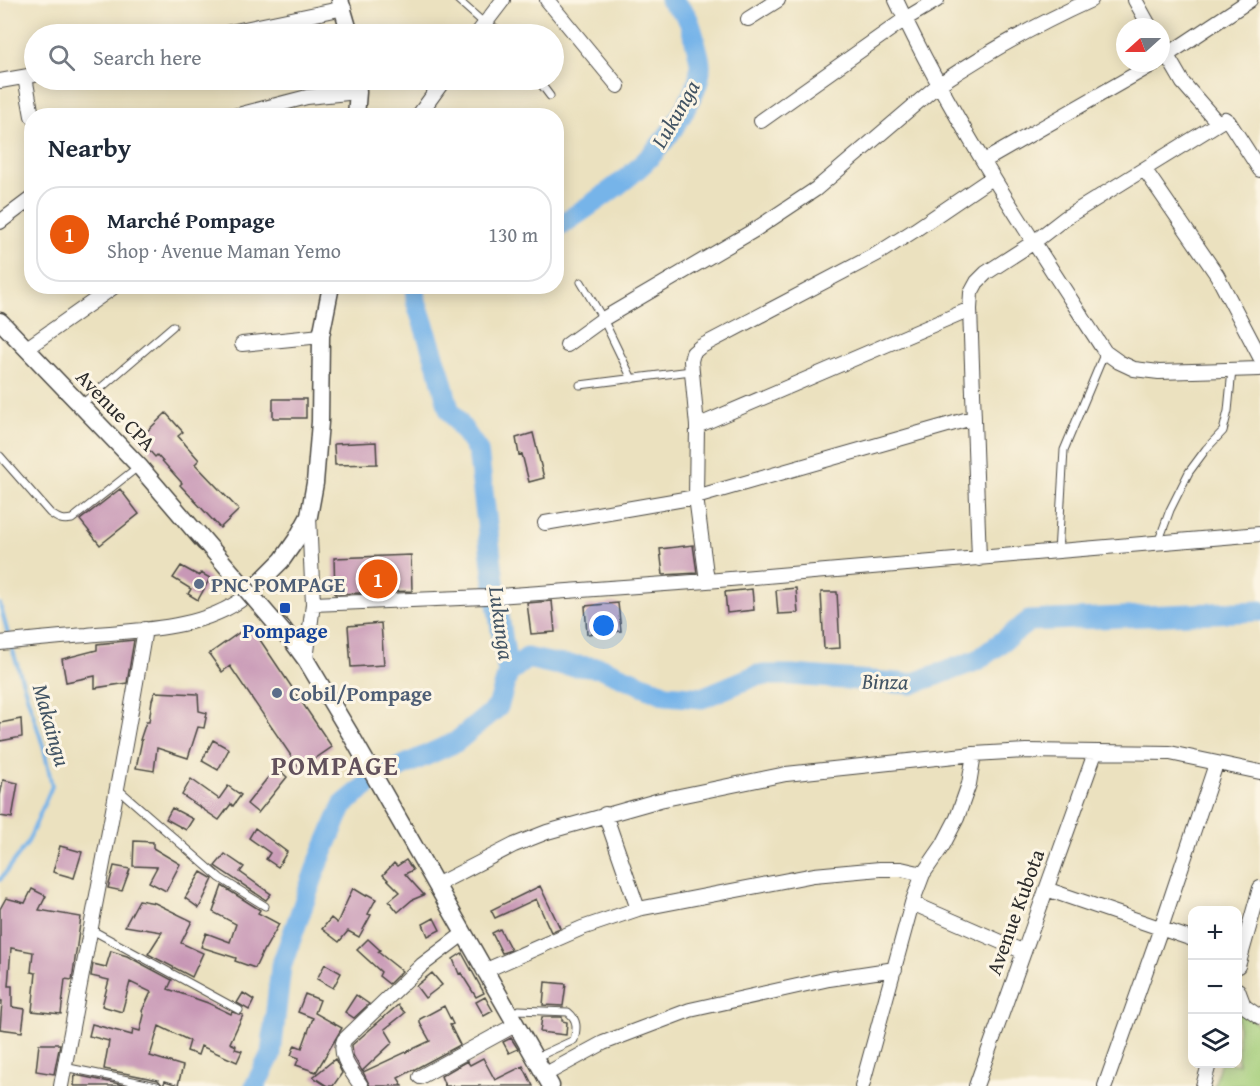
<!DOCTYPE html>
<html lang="en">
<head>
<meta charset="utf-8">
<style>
	body { margin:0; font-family:"Gentium Book Plus",serif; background:#f2f2f3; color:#1f2937 }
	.controls { position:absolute; right:18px; bottom:18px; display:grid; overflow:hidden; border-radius:12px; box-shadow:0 3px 15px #0003 }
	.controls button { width:54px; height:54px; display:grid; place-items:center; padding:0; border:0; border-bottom:2px solid #e0e1e3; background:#fff; color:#1f2937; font:30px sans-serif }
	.compass { position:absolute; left:1116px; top:18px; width:54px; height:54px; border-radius:50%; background:#fff; box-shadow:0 3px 15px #0003; rotate:249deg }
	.you { position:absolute; left:604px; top:626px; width:21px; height:21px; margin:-15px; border:4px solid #fff; border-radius:50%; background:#1a73e8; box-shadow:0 0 0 9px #1a73e833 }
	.badge { display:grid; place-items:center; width:39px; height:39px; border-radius:50%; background:#ea580c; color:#fff; font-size:20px; font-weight:700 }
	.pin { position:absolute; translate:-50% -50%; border:3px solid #fff; box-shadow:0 2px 6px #0006 }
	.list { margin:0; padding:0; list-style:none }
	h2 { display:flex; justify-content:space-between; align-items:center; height:78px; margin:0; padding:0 24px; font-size:26px }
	h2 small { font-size:20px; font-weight:400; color:#747a83 }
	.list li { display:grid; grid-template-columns:39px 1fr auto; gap:18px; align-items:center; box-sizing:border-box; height:96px; margin:0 12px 12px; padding:0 12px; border:2px solid #e0e1e3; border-radius:24px }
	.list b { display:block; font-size:22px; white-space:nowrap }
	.list p { margin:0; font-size:20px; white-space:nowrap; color:#747a83 }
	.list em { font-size:20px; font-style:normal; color:#747a83 }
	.icon { flex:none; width:33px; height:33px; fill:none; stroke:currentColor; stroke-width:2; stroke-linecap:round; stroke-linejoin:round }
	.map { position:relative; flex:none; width:1260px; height:1086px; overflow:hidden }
	.search { position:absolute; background:#fff; box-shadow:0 3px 15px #0003; left:24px; top:24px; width:540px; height:66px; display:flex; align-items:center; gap:15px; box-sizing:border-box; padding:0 21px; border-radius:33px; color:#747a83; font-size:22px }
	.panel { position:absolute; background:#fff; box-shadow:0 3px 15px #0003; left:24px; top:108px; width:540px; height:186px; border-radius:24px }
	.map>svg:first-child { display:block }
</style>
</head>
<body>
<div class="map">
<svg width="1260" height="1086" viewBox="0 0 1260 1086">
	<rect width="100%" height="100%" fill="#fcf5e5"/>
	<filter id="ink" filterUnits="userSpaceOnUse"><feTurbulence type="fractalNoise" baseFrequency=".0167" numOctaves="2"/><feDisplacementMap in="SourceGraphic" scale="12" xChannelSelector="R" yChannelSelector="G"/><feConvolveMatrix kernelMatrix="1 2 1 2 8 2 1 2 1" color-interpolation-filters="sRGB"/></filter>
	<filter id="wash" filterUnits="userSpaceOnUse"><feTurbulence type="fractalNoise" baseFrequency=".008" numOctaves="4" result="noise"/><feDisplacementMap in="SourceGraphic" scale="24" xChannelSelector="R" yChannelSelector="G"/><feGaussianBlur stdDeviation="1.35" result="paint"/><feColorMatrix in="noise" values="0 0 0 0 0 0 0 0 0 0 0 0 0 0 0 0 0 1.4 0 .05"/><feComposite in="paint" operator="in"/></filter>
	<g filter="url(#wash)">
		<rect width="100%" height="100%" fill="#ebe1bf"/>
		<path fill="#a4ce7a" stroke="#687c52" stroke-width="1.5" d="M 1238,1005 L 1260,1027 L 1260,1086 L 1214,1086 L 1220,1064 L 1238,1064 Z"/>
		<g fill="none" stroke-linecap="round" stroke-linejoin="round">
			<path stroke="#76b4e9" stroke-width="4" d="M 0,604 L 9,638
				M 0,880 L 27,844 L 52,786 L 44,749 L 11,645"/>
			<path stroke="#76b4e9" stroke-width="21" d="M 556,226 L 561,225 C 613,190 659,161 688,103 C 694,93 700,80 700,68 C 701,60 697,50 695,41 C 689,19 689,15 670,0
				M 508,673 L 527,658 L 554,664 L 601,668 L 666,695 L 702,698 L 757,675 L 792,675 L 911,684 L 978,660 L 1029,621 L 1260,611
				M 255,1086 L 271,1054 L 281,967 L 317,866 L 343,805 L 376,778 L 456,742 L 498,707 L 508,673 L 496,597 L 478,451 L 449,409 L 439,371 L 416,301 L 415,286"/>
		</g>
		<g id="blocks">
			<path fill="#c898b6" d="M 273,399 L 306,399 L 306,418 L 273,418 Z
				M 166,413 L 183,432 L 178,436 L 199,460 L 195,464 L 239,510 L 220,528 L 180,485 L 182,483 L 157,455 L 155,457 L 139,439 Z
				M 533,433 L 544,478 L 529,482 L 522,454 L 519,455 L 516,438 Z
				M 376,442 L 377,464 L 335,465 L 334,444 Z
				M 120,489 L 139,514 L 100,545 L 80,520 Z
				M 693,545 L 697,573 L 663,575 L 660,549 Z
				M 411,555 L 412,591 L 335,594 L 334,558 Z
				M 181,566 L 199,576 L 201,573 L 210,578 L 198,600 L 188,594 L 191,589 L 173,578 Z
				M 796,588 L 798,613 L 778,614 L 776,590 Z
				M 752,589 L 754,610 L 727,613 L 725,592 Z
				M 821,592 L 837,592 L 840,648 L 824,649 Z
				M 552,601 L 555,632 L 531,634 L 527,603 Z
				M 618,603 L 621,631 L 587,634 L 585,606 Z
				M 381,623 L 384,665 L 351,667 L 348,626 Z
				M 250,625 L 332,747 L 300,769 L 230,666 L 222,672 L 209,654 Z
				M 134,640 L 127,683 L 95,688 L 95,676 L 66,682 L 62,659 L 97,650 L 97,644 Z
				M 155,692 L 198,694 L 199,711 L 207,713 L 204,728 L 198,727 L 188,758 L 157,748 L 154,771 L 136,768 L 142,740 L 140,740 L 146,722 L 149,722 L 152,700 Z
				M 21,719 L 22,737 L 0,741 L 0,723 Z
				M 213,740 L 229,749 L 218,770 L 202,761 Z
				M 276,767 L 287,777 L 258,813 L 247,804 Z
				M 191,779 L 219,799 L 228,786 L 241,795 L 233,806 L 231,804 L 219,820 L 182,795 Z
				M 3,780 L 18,783 L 12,818 L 0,816 L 0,796 Z
				M 172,808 L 193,819 L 186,830 L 166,819 Z
				M 255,828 L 287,852 L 278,867 L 266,859 L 270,853 L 249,838 Z
				M 134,841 L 153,842 L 153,848 L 180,864 L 166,891 L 149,882 L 157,867 L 133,866 Z
				M 60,846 L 82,852 L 74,878 L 53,872 Z
				M 225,854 L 244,867 L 240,872 L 271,894 L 266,900 L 215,866 Z
				M 406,860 L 413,870 L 405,874 L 424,895 L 412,900 L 398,912 L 389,901 L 400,892 L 383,875 L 394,863 L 397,866 Z
				M 114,866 L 130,869 L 122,891 L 108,888 Z
				M 201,872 L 213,879 L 199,908 L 185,898 Z
				M 222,886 L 260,910 L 258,913 L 279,924 L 265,949 L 264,949 L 255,968 L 235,961 L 236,958 L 201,947 L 206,933 L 230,942 L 236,924 L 213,912 Z
				M 540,886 L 560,928 L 551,932 L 536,899 L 495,918 L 491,910 Z
				M 353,888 L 366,896 L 367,894 L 376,899 L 368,914 L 371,915 L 359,937 L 348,931 L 339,942 L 322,929 L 331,918 L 337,923 Z
				M 32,889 L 46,896 L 39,910 L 81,917 L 72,980 L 65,979 L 61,1014 L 32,1011 L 36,973 L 31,972 L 33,952 L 11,948 L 8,986 L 12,986 L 12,1007 L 25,1009 L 22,1032 L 0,1029 L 2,1001 L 0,1001 L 0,909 L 6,898 L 25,903 Z
				M 139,900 L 155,903 L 192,921 L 181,943 L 203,953 L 192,977 L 148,954 L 162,932 L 125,926 Z
				M 434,918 L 440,930 L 428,936 L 423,924 Z
				M 500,929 L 511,950 L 502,953 L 492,933 Z
				M 368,939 L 380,950 L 378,952 L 402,971 L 389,984 L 379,976 L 381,972 L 357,950 Z
				M 111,951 L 127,956 L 172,980 L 168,989 L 208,1003 L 231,1014 L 232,1012 L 243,1015 L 230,1043 L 236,1046 L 235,1049 L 242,1051 L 237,1062 L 201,1046 L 198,1055 L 187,1051 L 190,1041 L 159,1026 L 150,1056 L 183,1066 L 178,1085 L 165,1081 L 163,1086 L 158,1080 L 104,1069 L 109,1041 L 89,1036 L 92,1024 L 132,1035 L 133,1029 L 140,1031 L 144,1015 L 142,1011 L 151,992 L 130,982 L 122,1012 L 102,1006 L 109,980 L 91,976 L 93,964 L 106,967 Z
				M 462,953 L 484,993 L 476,997 L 461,973 L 459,974 L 453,959 Z
				M 325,964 L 341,973 L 333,988 L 317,979 Z
				M 432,973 L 442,985 L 425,998 L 416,986 Z
				M 545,982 L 566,984 L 563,1006 L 543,1005 Z
				M 243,993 L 254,1000 L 249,1010 L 237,1003 Z
				M 305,994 L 320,1000 L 315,1013 L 342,1028 L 316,1072 L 296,1065 L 299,1058 L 291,1055 L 295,1045 L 302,1048 L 313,1018 L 298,1012 Z
				M 356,995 L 369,1004 L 354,1018 L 345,1012 Z
				M 485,997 L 493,1011 L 484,1016 L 476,1002 Z
				M 398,1005 L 405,1013 L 385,1029 L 393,1042 L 362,1071 L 353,1055 L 352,1045 Z
				M 444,1006 L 453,1024 L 450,1025 L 460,1045 L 398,1078 L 403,1086 L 370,1086 L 363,1072 L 430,1041 L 420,1023 L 420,1019 Z
				M 542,1017 L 562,1017 L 562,1021 L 567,1022 L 566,1035 L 540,1032 Z
				M 511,1038 L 518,1049 L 509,1053 L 503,1042 Z
				M 39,1044 L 60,1044 L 54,1074 L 36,1071 Z
				M 483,1058 L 495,1080 L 523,1066 L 533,1086 L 445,1086 L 441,1076 L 467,1061 L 470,1065 Z
				M 335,1059 L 342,1073 L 333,1086 L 327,1086 L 313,1077 Z
				M 75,1075 L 80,1076 L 129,1086 L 74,1086 Z"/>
		</g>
	</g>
	<g filter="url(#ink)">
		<use href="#blocks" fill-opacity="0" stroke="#484641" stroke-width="1.5"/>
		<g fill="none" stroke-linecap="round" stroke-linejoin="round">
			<g stroke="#484641" stroke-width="9">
				<path id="service" d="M 458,0 L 485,24 L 497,29 L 504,34
					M 538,80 L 550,96
					M 581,282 L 603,319 L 632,379
					M 580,385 L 691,371
					M 81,405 L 173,326
					M 0,456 L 50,513 C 58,519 62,521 72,519 L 139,466
					M 1158,543 L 1170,510 L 1189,472 L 1206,449 L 1223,431 L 1228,411 L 1232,370
					M 1058,553 L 1064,450 L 1105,352
					M 118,789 L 220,878 L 265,906
					M 90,929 L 239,1010
					M 509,1014 L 519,1010 L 568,1012 C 578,1020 577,1028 574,1040 L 537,1057
					M 64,1067 L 157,1086"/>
			</g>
			<g stroke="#484641" stroke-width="16">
				<path id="minor" d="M 547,0 L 618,86
					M 896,0 C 954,124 1031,238 1105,352 L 1119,362 L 1134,369 L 1159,372 L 1260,369
					M 1135,0 L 1150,27
					M 748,19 L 778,0
					M 221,34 L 344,8
					M 477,34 L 503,0
					M 1161,45 L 1183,83 L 1218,123
					M 1161,59 L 1250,0
					M 25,77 L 32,116
					M 0,81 L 34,75
					M 234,116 L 307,97 L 358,92
					M 418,116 L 444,80
					M 761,121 L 905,19 L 937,0
					M 984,161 L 1155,63
					M 1145,170 L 1217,275 L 1260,357
					M 0,222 L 32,198
					M 242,344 L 321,336
					M 567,345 L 603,319 L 753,231 L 816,189 L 938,85 C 986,53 1038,24 1091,0
					M 27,348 L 115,286
					M 697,426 L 970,309
					M 545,523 L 696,497 L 972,418
					M 979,559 L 970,309 L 971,293 L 977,282 L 986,273 L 1034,242 L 1065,218 L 1225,119 L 1229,122 L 1260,170
					M 707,581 L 696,497 L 697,426 L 691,361 L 693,353 L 700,347 L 877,254 L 915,230 L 993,177
					M 313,604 L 485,597 L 707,581 L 1260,534
					M 0,643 C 29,640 58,637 87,635 C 139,630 202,630 245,597
					M 306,660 L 313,604 L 309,516
					M 605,814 L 638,909
					M 436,885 L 514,845 L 547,832 L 660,800 L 786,774 L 974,754 L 1026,751 L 1170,753 L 1260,772
					M 1046,889 L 1192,939
					M 912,903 L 1024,952
					M 1238,966 L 1260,888
					M 484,971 L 582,928 L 638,909 L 814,875 L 880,869 L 901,869 L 923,874
					M 1238,990 L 1244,1006 L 1260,1017
					M 544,1075 L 603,1043 L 690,1010 L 829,979 L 895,969
					M 420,1077 L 515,1025
					M 61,1086 C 89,934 120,782 145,629
					M 361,1086 C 353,1073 337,1055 344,1040 L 422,965 L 463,934
					M 862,1086 L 912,903 L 923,874 L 943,845 L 957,818 L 969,784 L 974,754
					M 976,1086 L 1095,753
					M 1105,1086 L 1161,928 L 1216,764
					M 1203,1086 L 1209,1064"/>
			</g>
			<g stroke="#484641" stroke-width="19">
				<path id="tertiary" d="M 340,0 L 350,34
					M 356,116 L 358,92 L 357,80
					M 0,321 L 139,466 L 205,543
					M 245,597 L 282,560 L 296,540 L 309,516 L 315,483 L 320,422 L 321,336 L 331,286
					M 281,626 L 306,660 L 352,737 L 551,1086"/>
			</g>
			<use href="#service" stroke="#fff" stroke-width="7"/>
			<use href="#minor" stroke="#fff" stroke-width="14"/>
			<use href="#tertiary" stroke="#fff" stroke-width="16"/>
			<g stroke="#484641" stroke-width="19" stroke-linecap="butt">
				<path id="tertiary-bridge" d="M 197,532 L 288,638"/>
			</g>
			<use href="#tertiary-bridge" stroke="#fff" stroke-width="16"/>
		</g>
	</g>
	<g fill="#5c6f8a" stroke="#fcf5e5" stroke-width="2">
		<circle cx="199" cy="584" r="6"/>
		<circle cx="277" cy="693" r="6"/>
	</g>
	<rect fill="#1a4fb4" stroke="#fcf5e5" stroke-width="2" x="279" y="602" width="12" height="12" rx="3"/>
	<g text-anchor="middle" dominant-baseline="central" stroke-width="6" stroke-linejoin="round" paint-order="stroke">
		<g font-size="21" fill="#2b2b2b" stroke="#fcf5e5">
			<text transform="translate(116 410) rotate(46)">Avenue CPA</text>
			<text transform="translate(1015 912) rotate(-70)">Avenue Kubota</text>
		</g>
		<g font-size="21" font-weight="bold" fill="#4e5e75" stroke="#fcf5e5" text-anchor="start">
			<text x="211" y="584">PNC POMPAGE</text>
			<text x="289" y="693">Cobil/Pompage</text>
		</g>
		<g font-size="21" font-weight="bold" fill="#164399" stroke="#fcf5e5">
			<text x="285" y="630">Pompage</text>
		</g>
		<g font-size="22" font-style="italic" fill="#425464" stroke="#fcf5e5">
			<text transform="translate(675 114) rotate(-60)">Lukunga</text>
			<text transform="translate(502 623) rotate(82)">Lukunga</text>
			<text transform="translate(885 681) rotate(1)">Binza</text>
			<text transform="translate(52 725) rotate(74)">Makaingu</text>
		</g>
		<g font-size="27" font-weight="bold" letter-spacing="1.5" fill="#62515c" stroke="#fcf5e5">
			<text x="335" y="765">POMPAGE</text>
		</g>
	</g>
</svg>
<div class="controls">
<button>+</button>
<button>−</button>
<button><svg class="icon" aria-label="layers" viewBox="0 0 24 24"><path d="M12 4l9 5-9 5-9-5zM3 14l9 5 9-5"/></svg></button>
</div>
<svg class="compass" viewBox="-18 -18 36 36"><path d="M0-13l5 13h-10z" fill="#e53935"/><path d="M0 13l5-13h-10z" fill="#747a83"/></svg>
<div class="you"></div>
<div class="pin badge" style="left:378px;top:579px">1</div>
<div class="search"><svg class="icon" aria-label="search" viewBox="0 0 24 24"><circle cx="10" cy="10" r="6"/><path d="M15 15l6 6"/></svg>Search here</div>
<section class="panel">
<h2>Nearby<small></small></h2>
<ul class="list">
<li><span class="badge">1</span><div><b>Marché Pompage</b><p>Shop · Avenue Maman Yemo</p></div><em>130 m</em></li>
</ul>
</section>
</div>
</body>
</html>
